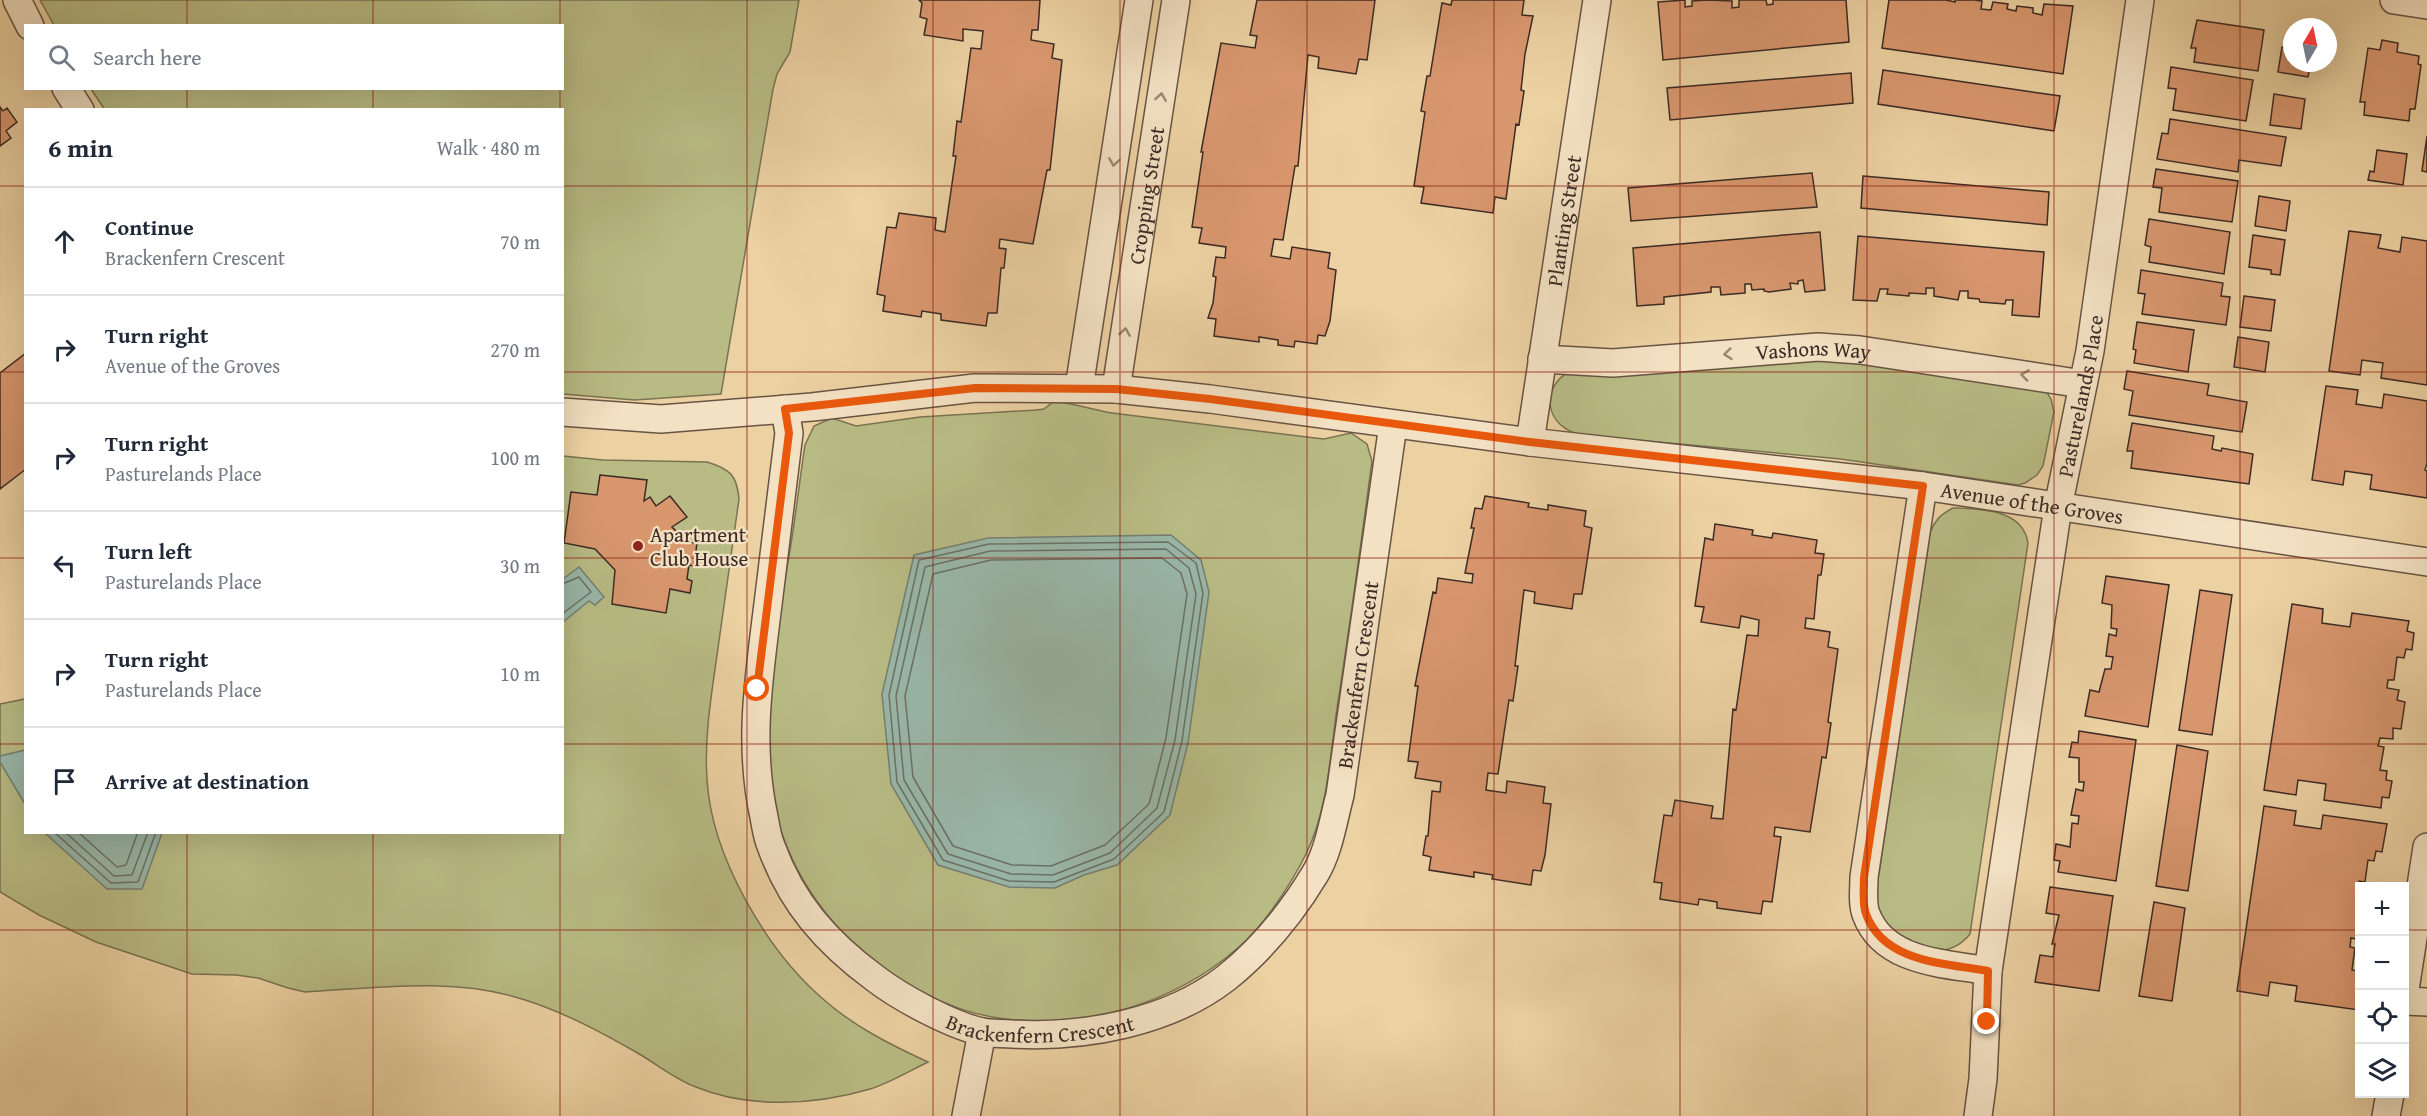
<!DOCTYPE html>
<html lang="en">
<head>
<meta charset="utf-8">
<style>
	body { margin:0; font-family:"Gentium Book Plus",serif; background:#f6f6f7; color:#1f2937 }
	.controls { position:absolute; right:18px; bottom:18px; display:grid; overflow:hidden; border-radius:0px; box-shadow:0 6px 24px #0002 }
	.controls button { width:54px; height:54px; display:grid; place-items:center; padding:0; border:0; border-bottom:2px solid #e0e1e3; background:#fff; color:#1f2937; font:30px sans-serif }
	.compass { position:absolute; left:2283px; top:18px; width:54px; height:54px; border-radius:50%; background:#fff; box-shadow:0 6px 24px #0002; rotate:9deg }
	.stop { position:absolute; width:18px; height:18px; margin:-14px; border:4px solid #ea580c; border-radius:50%; background:#fff }
	.stop.end { background:#ea580c; border-color:#fff; box-shadow:0 2px 6px #0008 }
	.list { margin:0; padding:0; list-style:none }
	h2 { display:flex; justify-content:space-between; align-items:center; height:78px; margin:0; padding:0 24px; font-size:26px }
	h2 small { font-size:20px; font-weight:400; color:#747a83 }
	.list li { display:grid; grid-template-columns:39px 1fr auto; gap:18px; align-items:center; box-sizing:border-box; height:108px; padding:0 24px; border-top:2px solid #e0e1e3 }
	.list b { display:block; font-size:22px; white-space:nowrap }
	.list p { margin:0; font-size:20px; white-space:nowrap; color:#747a83 }
	.list em { font-size:20px; font-style:normal; color:#747a83 }
	.icon { flex:none; width:33px; height:33px; fill:none; stroke:currentColor; stroke-width:2; stroke-linecap:round; stroke-linejoin:round }
	.map { position:relative; flex:none; width:2427px; height:1116px; overflow:hidden }
	.search { position:absolute; background:#fff; box-shadow:0 6px 24px #0002; left:24px; top:24px; width:540px; height:66px; display:flex; align-items:center; gap:15px; box-sizing:border-box; padding:0 21px; border-radius:0px; color:#747a83; font-size:22px }
	.panel { position:absolute; background:#fff; box-shadow:0 6px 24px #0002; left:24px; top:108px; width:540px; height:726px; border-radius:0px }
	.map>svg:first-child { display:block }
</style>
</head>
<body>
<div class="map">
<svg width="2427" height="1116" viewBox="0 0 2427 1116">
	<rect width="100%" height="100%" fill="#ecd1a2"/>
	<filter id="stains"><feTurbulence type="fractalNoise" baseFrequency=".00333" numOctaves="4"/><feColorMatrix values="0 0 0 0 .2 0 0 0 0 .09 0 0 0 0 .02 0 0 0 .5 -.17"/></filter>
	<radialGradient id="worn" r=".72"><stop offset=".6" stop-color="#630" stop-opacity="0"/><stop offset="1" stop-color="#630" stop-opacity=".3"/></radialGradient>
	<path fill="#b8bb84" stroke="#7a7354" stroke-width="1.5" d="M 40,0 L 799,0 L 790,52 L 777,74 L 773,89 L 721,394 L 635,400 L 563,394 L 562,110 L 105,110 L 91,89 L 562,88 L 562,26 L 54,25 Z
		M 1811,355 L 2044,388 L 2051,399 L 2054,412 L 2043,466 L 2037,475 L 2025,483 L 2018,485 L 1841,459 L 1582,435 C 1545,428 1538,387 1572,370 Z
		M 1053,402 C 1073,402 1091,410 1112,413 L 1315,438 L 1324,439 L 1351,433 L 1367,444 L 1372,461 C 1361,543 1350,626 1337,708 C 1330,756 1328,808 1307,852 C 1293,881 1264,926 1239,947 C 1173,1005 1080,1032 992,1017 C 947,1009 903,985 868,956 C 829,924 797,880 781,831 C 754,743 774,651 788,562 C 795,523 799,484 805,445 L 814,426 L 832,418 L 856,426 L 920,417 L 1036,410 L 1044,409 Z
		M 563,456 L 603,460 L 707,462 C 730,469 737,475 739,499 C 732,549 725,598 718,648 C 712,692 704,735 707,779 C 711,855 766,950 823,999 C 853,1026 891,1045 928,1062 C 909,1071 890,1083 870,1089 C 816,1105 749,1109 696,1087 C 677,1080 659,1066 641,1055 C 603,1033 564,1012 522,999 C 453,977 376,988 305,992 L 288,988 L 258,978 L 236,975 L 192,974 L 96,942 L 39,915 L 0,892 L 0,704 L 25,699 L 26,832 L 562,832 Z
		M 1953,508 C 1981,509 2023,509 2028,543 L 1970,934 C 1955,953 1933,954 1910,946 C 1901,943 1891,934 1883,928 L 1875,900 L 1930,533 C 1935,520 1941,514 1953,508 Z"/>
	<path fill="#99b7a8" stroke="#747f74" stroke-width="1.5" d="M 1171,535 L 1201,560 L 1209,592 L 1188,743 L 1170,815 L 1117,865 L 1084,875 L 1055,888 L 1009,887 L 938,865 L 891,784 L 882,694 L 914,555 L 988,538 Z
		M 579,567 L 604,597 L 595,605 L 589,601 L 563,622 L 563,579 Z
		M 25,750 L 26,750 L 25,804 L 0,762 L 0,756 Z
		M 45,833 L 162,833 L 142,889 L 107,889 Z"/>
	<g fill="none" stroke-linecap="round" stroke-linejoin="round">
		<path stroke="#6a7166" stroke-width="1.5" d="M 1168,542 L 1196,563 L 1203,593 L 1182,741 L 1164,812 L 1114,859 L 1054,882 L 1009,881 L 943,860 L 897,782 L 889,695 L 919,560 L 989,544 Z
			M 1166,549 L 1189,568 L 1196,594 L 1175,740 L 1157,808 L 1110,853 L 1053,875 L 1011,874 L 948,854 L 904,780 L 896,696 L 925,567 L 990,551 Z
			M 1162,558 L 1181,573 L 1187,594 L 1166,738 L 1149,804 L 1105,845 L 1051,866 L 1012,865 L 953,846 L 913,777 L 905,696 L 933,574 L 991,560 Z
			M 562,584 L 579,577 L 591,592 L 562,614
			M 54,832 L 111,883 L 138,882 L 156,832
			M 65,832 L 114,876 L 132,875 L 148,832
			M 78,832 L 117,867 L 126,865 L 138,832"/>
	</g>
	<path fill="#d9976e" stroke="#3c2b25" stroke-width="1.5" d="M 919,0 L 1040,0 L 1038,30 L 1032,30 L 1031,40 L 1054,44 L 1052,58 L 1062,60 L 1050,170 L 1047,170 L 1033,244 L 1000,239 L 999,248 L 1006,249 L 1004,268 L 1001,268 L 997,313 L 988,313 L 986,326 L 941,320 L 941,314 L 922,311 L 921,317 L 883,311 L 885,296 L 877,294 L 887,227 L 896,228 L 899,213 L 936,218 L 935,230 L 945,232 L 956,156 L 953,156 L 957,121 L 961,122 L 971,48 L 981,49 L 983,31 L 963,29 L 963,41 L 924,35 L 927,19 L 920,17 L 922,3 Z
		M 1257,0 L 1375,0 L 1367,60 L 1359,59 L 1356,74 L 1318,68 L 1319,57 L 1308,55 L 1298,166 L 1295,166 L 1283,240 L 1274,239 L 1271,256 L 1290,259 L 1292,247 L 1330,253 L 1328,268 L 1336,270 L 1330,321 L 1325,336 L 1318,335 L 1317,344 L 1295,341 L 1294,347 L 1278,345 L 1278,340 L 1259,337 L 1259,342 L 1214,336 L 1216,319 L 1208,318 L 1213,303 L 1216,277 L 1213,276 L 1216,257 L 1225,258 L 1226,247 L 1199,243 L 1202,228 L 1192,227 L 1203,152 L 1201,152 L 1221,43 L 1255,48 L 1257,36 L 1250,35 Z
		M 1452,0 L 1524,0 L 1522,15 L 1533,16 L 1525,54 L 1521,90 L 1524,91 L 1519,125 L 1516,124 L 1506,199 L 1495,197 L 1493,213 L 1421,203 L 1424,187 L 1414,186 L 1425,112 L 1421,111 L 1427,76 L 1430,76 L 1442,3 L 1451,5 Z
		M 1685,0 L 1685,7 L 1692,6 L 1692,1 L 1708,0 L 1732,1 L 1732,8 L 1739,7 L 1739,0 L 1766,0 L 1767,5 L 1773,4 L 1773,0 L 1846,0 L 1849,42 L 1663,60 L 1658,2 Z
		M 1889,0 L 1946,0 L 1955,2 L 1955,0 L 1974,0 L 1982,1 L 1981,9 L 1991,10 L 1993,2 L 2008,4 L 2007,9 L 2016,11 L 2017,6 L 2033,8 L 2033,13 L 2042,15 L 2044,4 L 2073,6 L 2063,74 L 1882,48 Z
		M 2197,20 L 2264,30 L 2258,71 L 2194,62 L 2196,48 L 2191,48 Z
		M 2382,40 L 2398,43 L 2397,52 L 2419,56 L 2418,64 L 2421,65 L 2415,109 L 2410,109 L 2409,121 L 2364,115 L 2365,102 L 2360,102 L 2368,48 L 2380,50 Z
		M 2282,47 L 2292,48 L 2292,63 L 2311,63 L 2308,77 L 2278,72 Z
		M 2171,67 L 2253,80 L 2246,121 L 2173,110 L 2176,89 L 2168,88 Z
		M 1883,70 L 2060,96 L 2054,131 L 1878,104 Z
		M 1851,73 L 1853,103 L 1670,120 L 1667,88 Z
		M 2274,94 L 2305,99 L 2301,129 L 2270,125 Z
		M 0,107 L 3,111 L 7,108 L 17,122 L 6,131 L 11,138 L 0,146 Z
		M 2170,119 L 2286,137 L 2281,166 L 2239,160 L 2238,172 L 2157,159 L 2162,133 L 2168,134 Z
		M 2427,136 L 2427,172 L 2422,171 Z
		M 2377,150 L 2407,154 L 2403,185 L 2368,180 L 2370,171 L 2374,172 Z
		M 2156,169 L 2238,181 L 2232,222 L 2159,212 L 2162,188 L 2153,187 Z
		M 1812,173 L 1817,207 L 1631,221 L 1628,188 Z
		M 1863,176 L 2049,192 L 2047,225 L 1861,208 Z
		M 2259,196 L 2290,201 L 2286,231 L 2255,226 Z
		M 2149,219 L 2230,232 L 2224,274 L 2149,262 L 2151,247 L 2145,245 Z
		M 2349,231 L 2381,235 L 2378,248 L 2400,252 L 2402,237 L 2427,241 L 2427,385 L 2381,378 L 2383,363 L 2362,360 L 2360,375 L 2329,371 Z
		M 1820,232 L 1825,290 L 1805,292 L 1803,280 L 1798,281 L 1798,284 L 1790,283 L 1791,289 L 1769,292 L 1764,291 L 1764,289 L 1752,290 L 1751,284 L 1745,284 L 1745,293 L 1721,295 L 1720,287 L 1711,287 L 1711,292 L 1664,297 L 1664,304 L 1637,306 L 1633,248 Z
		M 2253,235 L 2285,240 L 2280,275 L 2271,274 L 2271,270 L 2249,267 Z
		M 1858,236 L 2044,252 L 2039,317 L 2012,315 L 2013,300 L 2006,300 L 2005,304 L 1980,302 L 1979,299 L 1968,298 L 1968,291 L 1960,291 L 1958,300 L 1934,296 L 1934,288 L 1926,288 L 1926,294 L 1909,293 L 1909,296 L 1887,294 L 1888,289 L 1880,289 L 1877,301 L 1853,300 Z
		M 2141,270 L 2223,283 L 2221,296 L 2230,297 L 2226,325 L 2142,314 L 2145,294 L 2138,293 Z
		M 2244,296 L 2275,300 L 2271,331 L 2240,327 Z
		M 2137,322 L 2194,330 L 2188,372 L 2134,363 L 2136,350 L 2133,349 Z
		M 2238,337 L 2269,342 L 2265,372 L 2234,367 Z
		M 26,353 L 26,469 L 0,489 L 0,373 Z
		M 2127,371 L 2209,384 L 2207,395 L 2247,402 L 2242,432 L 2129,415 L 2133,391 L 2124,389 Z
		M 2326,386 L 2358,390 L 2356,404 L 2382,408 L 2384,394 L 2427,401 L 2427,463 L 2425,470 L 2427,471 L 2427,498 L 2370,489 L 2372,475 L 2345,471 L 2343,485 L 2312,480 Z
		M 2132,423 L 2214,436 L 2212,449 L 2221,451 L 2222,448 L 2253,454 L 2249,484 L 2131,468 L 2133,451 L 2127,451 Z
		M 600,475 L 647,480 L 644,501 L 650,497 L 656,506 L 670,496 L 687,517 L 672,527 L 681,536 L 676,541 L 697,543 L 694,566 L 689,565 L 687,579 L 692,581 L 690,593 L 670,589 L 666,613 L 612,604 L 615,570 L 595,549 L 564,543 L 571,492 L 597,495 Z
		M 1485,496 L 1529,503 L 1528,507 L 1548,510 L 1548,505 L 1586,511 L 1584,526 L 1592,528 L 1582,594 L 1574,594 L 1572,609 L 1534,603 L 1535,592 L 1524,590 L 1515,666 L 1518,666 L 1513,701 L 1509,700 L 1498,774 L 1488,773 L 1486,790 L 1506,793 L 1507,781 L 1545,787 L 1543,803 L 1551,804 L 1545,855 L 1541,871 L 1533,870 L 1531,885 L 1492,879 L 1493,875 L 1474,872 L 1474,877 L 1429,870 L 1431,857 L 1423,855 L 1426,836 L 1428,836 L 1432,791 L 1440,792 L 1441,782 L 1415,778 L 1418,762 L 1408,761 L 1418,686 L 1415,686 L 1433,592 L 1436,593 L 1438,578 L 1472,583 L 1473,574 L 1465,573 L 1474,528 L 1471,528 L 1475,508 L 1482,509 Z
		M 1715,524 L 1753,530 L 1752,535 L 1772,538 L 1773,533 L 1817,540 L 1815,553 L 1824,554 L 1821,575 L 1818,575 L 1814,619 L 1806,618 L 1805,628 L 1830,632 L 1828,647 L 1838,649 L 1828,722 L 1831,723 L 1826,758 L 1822,757 L 1810,832 L 1775,827 L 1774,836 L 1781,837 L 1772,902 L 1763,901 L 1761,914 L 1717,908 L 1717,902 L 1699,899 L 1698,905 L 1660,899 L 1662,883 L 1654,882 L 1664,815 L 1672,816 L 1675,800 L 1713,806 L 1711,818 L 1723,819 L 1733,709 L 1736,710 L 1747,635 L 1758,636 L 1759,620 L 1741,616 L 1739,628 L 1701,622 L 1704,607 L 1695,606 L 1705,538 L 1713,540 Z
		M 2106,576 L 2169,585 L 2148,727 L 2085,716 L 2090,690 L 2099,692 L 2105,669 L 2111,669 L 2113,657 L 2106,656 L 2109,634 L 2116,636 L 2117,629 L 2111,628 L 2112,605 L 2102,603 Z
		M 2200,590 L 2232,595 L 2212,735 L 2179,730 Z
		M 2292,604 L 2323,609 L 2322,623 L 2350,627 L 2352,613 L 2409,621 L 2407,631 L 2414,633 L 2412,650 L 2406,649 L 2404,658 L 2397,657 L 2394,680 L 2388,680 L 2387,688 L 2399,690 L 2397,700 L 2405,702 L 2401,729 L 2393,728 L 2393,739 L 2380,738 L 2378,746 L 2384,747 L 2380,770 L 2387,771 L 2386,780 L 2392,781 L 2389,798 L 2382,797 L 2381,808 L 2324,800 L 2326,784 L 2298,780 L 2296,795 L 2264,790 Z
		M 2079,731 L 2136,740 L 2116,881 L 2058,872 L 2060,861 L 2054,860 L 2056,844 L 2070,847 L 2072,823 L 2078,824 L 2079,816 L 2071,815 L 2076,789 L 2083,791 L 2084,782 L 2079,782 L 2079,758 L 2069,757 L 2072,742 L 2078,743 Z
		M 2177,745 L 2208,751 L 2188,891 L 2156,886 Z
		M 2264,806 L 2296,811 L 2294,825 L 2321,829 L 2323,815 L 2387,824 L 2382,852 L 2376,851 L 2374,861 L 2368,860 L 2365,882 L 2359,881 L 2357,889 L 2360,890 L 2360,940 L 2351,938 L 2350,947 L 2355,948 L 2352,970 L 2358,971 L 2357,981 L 2360,981 L 2359,1010 L 2295,1001 L 2297,986 L 2270,982 L 2268,996 L 2237,991 Z
		M 2050,887 L 2113,896 L 2099,991 L 2035,982 L 2040,955 L 2053,957 L 2055,944 L 2052,944 L 2059,915 L 2046,913 Z
		M 2154,902 L 2185,908 L 2172,1001 L 2139,996 Z"/>
	<g fill="none" stroke-linecap="round" stroke-linejoin="round">
		<g stroke="#685444" stroke-width="30">
			<g id="minor">
				<path d="M 17,0 L 30,26"/>
				<path d="M 2394,0 L 2427,5"/>
				<path d="M 66,88 L 80,110"/>
				<path id="s1" d="M 1542,359 L 1613,363 L 1818,347 L 1860,350 L 2083,384"/>
				<path d="M 1079,388 L 1139,0"/>
				<path id="s2" d="M 1116,389 L 1176,0"/>
				<path id="s3" d="M 785,409 L 789,433 C 782,490 775,547 768,604 C 759,678 748,743 764,817 C 766,827 767,837 771,846 C 792,904 827,943 876,979 C 901,998 951,1025 982,1032 C 991,1034 1002,1033 1012,1034 C 1083,1038 1168,1023 1226,978 C 1261,950 1292,912 1315,874 C 1329,851 1333,821 1340,795 L 1393,425"/>
				<path id="s4" d="M 562,412 L 661,419 L 812,407 L 975,388 L 1116,389 L 1210,399 L 1530,442 L 1923,486 L 2427,562"/>
				<path id="s5" d="M 1530,442 L 1597,0"/>
				<path d="M 1923,486 L 1864,877 C 1864,888 1862,904 1866,914 C 1884,963 1945,963 1988,971"/>
				<path d="M 2404,996 L 2427,847"/>
				<path d="M 2404,1001 L 2427,1002"/>
				<path d="M 966,1116 L 982,1032"/>
				<path id="s6" d="M 1978,1116 L 1983,1079 L 1988,971 L 2058,507 L 2090,351 L 2140,0"/>
				<path d="M 2386,1116 L 2390,1094"/>
			</g>
		</g>
		<use href="#minor" stroke="#f3e1c3" stroke-width="27"/>
	</g>
	<defs><path id="oneway-chevron" d="M-2-3.5L2.5 0L-2 3.5" fill="none" stroke-width="1.6" stroke-linecap="round" stroke-linejoin="round" transform="scale(1.5)"/></defs>
	<g stroke="#988674">
		<use href="#oneway-chevron" transform="translate(1161 97) rotate(-81)"/>
		<use href="#oneway-chevron" transform="translate(1114 162) rotate(99)"/>
		<use href="#oneway-chevron" transform="translate(1125 332) rotate(-81)"/>
		<use href="#oneway-chevron" transform="translate(1728 354) rotate(174)"/>
		<use href="#oneway-chevron" transform="translate(2025 375) rotate(-172)"/>
	</g>
	<g fill="none" stroke-linecap="round" stroke-linejoin="round">
		<path stroke="#ea580c" stroke-width="8" d="M 757,689 L 789,433 L 785,409 L 975,388 L 1116,389 L 1210,399 L 1530,442 L 1923,486 L 1864,877 C 1864,888 1862,904 1866,914 C 1884,963 1945,963 1988,971 L 1987,1022"/>
	</g>
	<path fill="none" stroke="#8f2418" stroke-width="1.5" stroke-opacity="0.55" d="M 187,0 L 187,26M 373,0 L 373,26M 560,0 L 560,26M 747,0 L 747,1116M 933,0 L 933,1116M 1120,0 L 1120,1116M 1307,0 L 1307,1116M 1494,0 L 1494,1116M 1680,0 L 1680,1116M 1867,0 L 1867,1116M 2054,0 L 2054,1116M 2240,0 L 2240,1116M 187,88 L 187,110M 373,88 L 373,110M 560,88 L 560,110M 0,186 L 26,186M 562,186 L 2427,186M 0,372 L 26,372M 562,372 L 2427,372M 0,558 L 26,558M 562,558 L 2427,558M 0,744 L 26,744M 562,744 L 2427,744M 187,832 L 187,1116M 373,832 L 373,1116M 560,832 L 560,1116M 0,930 L 2360,930M 2404,930 L 2427,930"/>
	<circle fill="#8f2418" stroke="#f3e1c3" stroke-width="2" cx="638" cy="546" r="6"/>
	<g text-anchor="middle" dominant-baseline="central" stroke-width="4.5" stroke-linejoin="round" paint-order="stroke">
		<g font-size="21" fill="#3c2b25" stroke="#f3e1c3">
			<text stroke="none"><textPath href="#s2" startOffset="196">Cropping Street</textPath></text>
			<text stroke="none"><textPath href="#s5" startOffset="224">Planting Street</textPath></text>
			<text stroke="none"><textPath href="#s1" startOffset="272">Vashons Way</textPath></text>
			<text stroke="none"><textPath href="#s6" startOffset="728">Pasturelands Place</textPath></text>
			<text stroke="none"><textPath href="#s4" startOffset="1479">Avenue of the Groves</textPath></text>
			<text stroke="none"><textPath href="#s3" startOffset="1330">Brackenfern Crescent</textPath></text>
			<text stroke="none"><textPath href="#s3" startOffset="790">Brackenfern Crescent</textPath></text>
		</g>
		<g font-size="21" fill="#3c2b25" stroke="#f3e1c3" text-anchor="start">
			<text x="650" y="534">Apartment<tspan x="650" dy="24">Club House</tspan></text>
		</g>
	</g>
	<rect width="100%" height="100%" filter="url(#stains)"/>
	<rect width="100%" height="100%" fill="url(#worn)"/>
</svg>
<div class="controls">
<button>+</button>
<button>−</button>
<button><svg class="icon" aria-label="locate" viewBox="0 0 24 24"><circle cx="12" cy="12" r="6"/><path d="M12 2v4M12 18v4M2 12h4M18 12h4"/></svg></button>
<button><svg class="icon" aria-label="layers" viewBox="0 0 24 24"><path d="M12 4l9 5-9 5-9-5zM3 14l9 5 9-5"/></svg></button>
</div>
<svg class="compass" viewBox="-18 -18 36 36"><path d="M0-13l5 13h-10z" fill="#e53935"/><path d="M0 13l5-13h-10z" fill="#747a83"/></svg>
<div class="stop" style="left:757px;top:689px"></div>
<div class="stop end" style="left:1987px;top:1022px"></div>
<div class="search"><svg class="icon" aria-label="search" viewBox="0 0 24 24"><circle cx="10" cy="10" r="6"/><path d="M15 15l6 6"/></svg>Search here</div>
<section class="panel">
<h2>6 min<small>Walk · 480 m</small></h2>
<ul class="list">
<li><svg class="icon" aria-label="ahead" viewBox="0 0 24 24"><path d="M12 20V5M6 11l6-6 6 6"/></svg><div><b>Continue</b><p>Brackenfern Crescent</p></div><em>70 m</em></li>
<li><svg class="icon" aria-label="right" viewBox="0 0 24 24"><path d="M7 20v-9h11M14 6l5 5-5 5"/></svg><div><b>Turn right</b><p>Avenue of the Groves</p></div><em>270 m</em></li>
<li><svg class="icon" aria-label="right" viewBox="0 0 24 24"><path d="M7 20v-9h11M14 6l5 5-5 5"/></svg><div><b>Turn right</b><p>Pasturelands Place</p></div><em>100 m</em></li>
<li><svg class="icon" aria-label="left" viewBox="0 0 24 24"><path d="M17 20v-9H6M10 6l-5 5 5 5"/></svg><div><b>Turn left</b><p>Pasturelands Place</p></div><em>30 m</em></li>
<li><svg class="icon" aria-label="right" viewBox="0 0 24 24"><path d="M7 20v-9h11M14 6l5 5-5 5"/></svg><div><b>Turn right</b><p>Pasturelands Place</p></div><em>10 m</em></li>
<li><svg class="icon" aria-label="arrive" viewBox="0 0 24 24"><path d="M6 21V4h12l-3 4 3 4H6"/></svg><div><b>Arrive at destination</b></div></li>
</ul>
</section>
</div>
</body>
</html>
